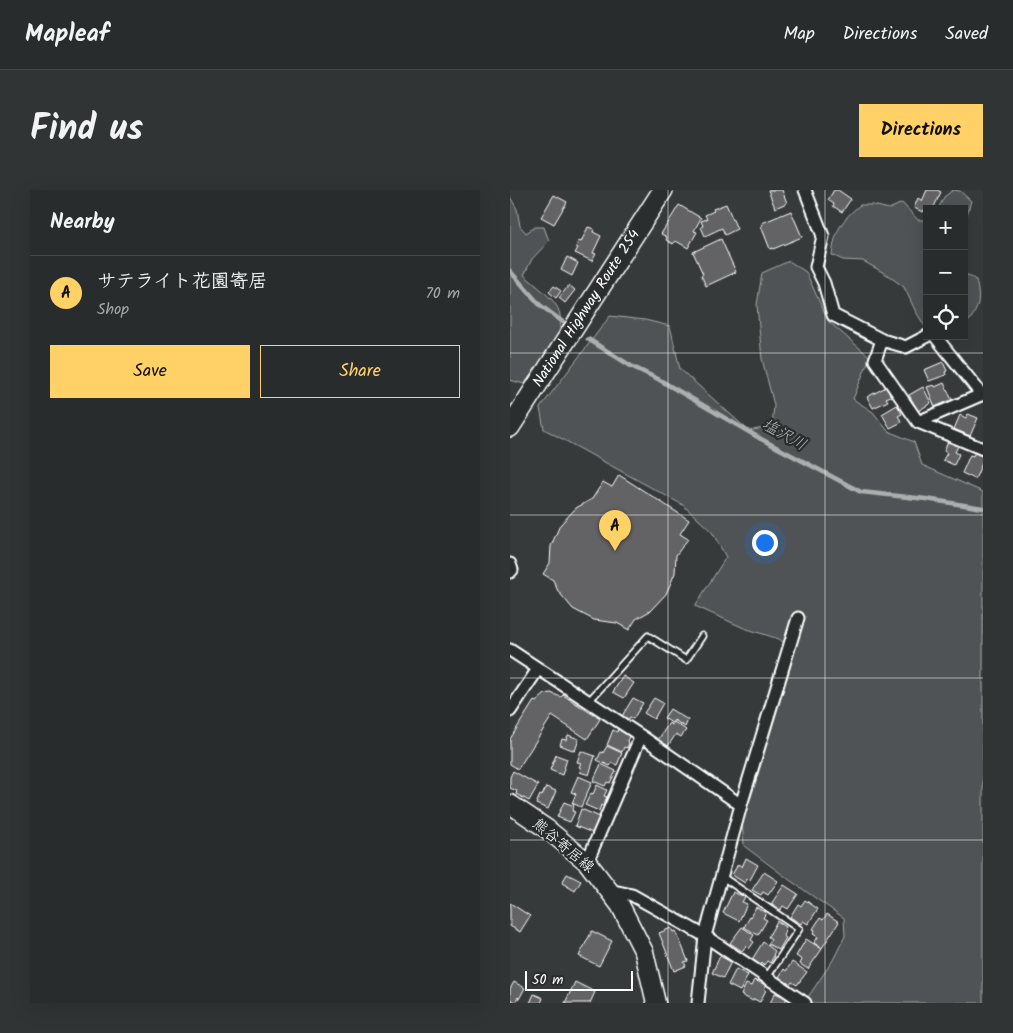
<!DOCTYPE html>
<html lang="en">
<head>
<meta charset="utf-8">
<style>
	body { margin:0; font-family:Kalam,"Klee One",sans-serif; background:#313434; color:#f1f3f6 }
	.controls { position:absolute; right:15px; top:15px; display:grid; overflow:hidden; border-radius:0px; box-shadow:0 5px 20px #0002 }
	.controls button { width:45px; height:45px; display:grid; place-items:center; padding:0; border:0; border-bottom:1px solid #454848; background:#292c2c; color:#f1f3f6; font:25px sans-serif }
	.scale { position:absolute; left:15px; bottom:12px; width:108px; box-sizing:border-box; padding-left:5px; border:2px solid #fff; border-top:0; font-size:14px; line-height:18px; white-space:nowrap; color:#fff; -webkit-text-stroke:4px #2a2d2e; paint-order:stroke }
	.you { position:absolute; left:254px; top:352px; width:18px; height:18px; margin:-12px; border:4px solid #fff; border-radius:50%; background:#1a73e8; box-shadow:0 0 0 8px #1a73e833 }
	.badge { display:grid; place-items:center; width:32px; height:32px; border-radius:50%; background:#ffd166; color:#111; font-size:16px; font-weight:700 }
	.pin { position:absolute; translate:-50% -41px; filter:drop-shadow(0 1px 2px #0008) }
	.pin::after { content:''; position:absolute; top:26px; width:18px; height:15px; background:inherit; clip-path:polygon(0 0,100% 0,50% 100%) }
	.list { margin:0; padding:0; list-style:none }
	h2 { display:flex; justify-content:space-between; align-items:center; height:65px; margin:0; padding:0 20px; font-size:21px }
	h2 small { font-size:16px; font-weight:400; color:#a5a7a9 }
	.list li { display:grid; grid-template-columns:32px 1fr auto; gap:15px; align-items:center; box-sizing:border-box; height:75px; padding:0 20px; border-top:1px solid #454848 }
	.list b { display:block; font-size:19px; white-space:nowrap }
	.list p { margin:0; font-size:16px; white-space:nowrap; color:#a5a7a9 }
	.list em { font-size:16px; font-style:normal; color:#a5a7a9 }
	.actions { display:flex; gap:10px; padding:15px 20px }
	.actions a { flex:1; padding:11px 0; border:1px solid #ffd166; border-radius:0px; text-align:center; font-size:18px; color:#ffd166 }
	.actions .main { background:#ffd166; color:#111 }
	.icon { flex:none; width:28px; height:28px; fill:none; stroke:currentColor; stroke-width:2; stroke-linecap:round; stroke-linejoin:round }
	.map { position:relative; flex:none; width:473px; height:813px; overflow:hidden; border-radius:0px }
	header { display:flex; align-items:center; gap:30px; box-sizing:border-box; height:70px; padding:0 25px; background:#292c2c; border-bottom:1px solid #454848 }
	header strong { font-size:24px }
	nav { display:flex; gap:28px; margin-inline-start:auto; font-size:18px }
	.intro { display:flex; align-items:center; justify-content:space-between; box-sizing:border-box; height:120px; padding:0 30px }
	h1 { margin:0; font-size:35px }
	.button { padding:12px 22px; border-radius:0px; background:#ffd166; color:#111; font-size:18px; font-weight:700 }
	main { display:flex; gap:30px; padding:0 30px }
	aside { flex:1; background:#292c2c; border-radius:0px; box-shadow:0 5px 20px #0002 }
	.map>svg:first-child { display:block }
</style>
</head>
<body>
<header>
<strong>Mapleaf</strong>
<nav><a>Map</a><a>Directions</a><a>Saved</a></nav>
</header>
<div class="intro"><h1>Find us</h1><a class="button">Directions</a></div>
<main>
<aside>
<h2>Nearby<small></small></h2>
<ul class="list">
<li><span class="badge">A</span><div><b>サテライト花園寄居</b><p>Shop</p></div><em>70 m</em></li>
</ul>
<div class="actions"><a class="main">Save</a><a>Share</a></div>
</aside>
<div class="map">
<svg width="473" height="813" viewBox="0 0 473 813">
	<rect width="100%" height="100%" fill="#373a3b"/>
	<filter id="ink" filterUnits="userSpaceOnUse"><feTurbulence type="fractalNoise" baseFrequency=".02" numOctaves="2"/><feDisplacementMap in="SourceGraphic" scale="10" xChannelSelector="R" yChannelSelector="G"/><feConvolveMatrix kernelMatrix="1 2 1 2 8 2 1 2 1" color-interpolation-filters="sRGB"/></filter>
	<g filter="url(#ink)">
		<path fill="#505354" stroke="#a8a9aa" d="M 443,0 L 450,1 L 461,11 L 454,34 L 454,19 L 428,19 L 434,7 Z
			M 0,7 L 7,19 L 10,36 L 16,43 L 25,37 L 34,37 L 39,51 L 22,69 L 14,85 C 23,93 34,101 43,111 C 66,138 31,173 14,194 L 0,190 Z
			M 392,13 L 408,30 L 417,30 L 416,138 L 406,122 L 394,97 L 376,84 L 353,71 L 333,70 L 322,65 C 325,40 332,30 350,15 L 363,15 L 379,19 Z
			M 279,71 L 296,82 L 318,131 L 360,167 L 343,209 L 363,222 L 378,241 L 404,252 L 412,275 L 473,302 L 473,813 L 294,813 L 323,770 L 335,746 L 334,728 L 281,691 L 234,656 L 232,630 L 242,604 L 285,461 L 269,449 L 234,438 L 185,416 L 216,367 L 202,342 L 173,315 L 34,239 L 30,218 L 100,126 L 135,130 L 160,136 L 170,179 L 239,241 L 262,236 L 264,215 L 252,169 L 247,115 L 252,83 Z
			M 454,83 L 466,90 C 471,111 469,120 454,137 Z"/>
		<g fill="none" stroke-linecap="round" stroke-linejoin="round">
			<path stroke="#adaeaf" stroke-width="4.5" d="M 0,81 L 30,115 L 57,135
				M 78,149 L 121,176 L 148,189 L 251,249 L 351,302 L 416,309 L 473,318"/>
		</g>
		<path fill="#636465" stroke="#fff" d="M 258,0 L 272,0 L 277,13 L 265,18 Z
			M 324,0 L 328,0 L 341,9 L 332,22 L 323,16 L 324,14 L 318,10 Z
			M 417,0 L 427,0 L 431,2 L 423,19 L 417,19 L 417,21 L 414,20 L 413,22 L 404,18 L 408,8 L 412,11 Z
			M 44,5 L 57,12 L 44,34 L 31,27 Z
			M 216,14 L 227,39 L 215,45 L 212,38 L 195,46 L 191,37 L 193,36 L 191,31 L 197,29 L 195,25 L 204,21 L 203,19 Z
			M 169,15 L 191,28 L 184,41 L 187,42 L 178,58 L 166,51 L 163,54 L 156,50 L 157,47 L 151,44 Z
			M 281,21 L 292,47 L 263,59 L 263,58 L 260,59 L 251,36 L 253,35 L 252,33 Z
			M 78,37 L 84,39 L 83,42 L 91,46 L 83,63 L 86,64 L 82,71 L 65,63 L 68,58 L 66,57 L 68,51 L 71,52 Z
			M 211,49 L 226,82 L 196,96 L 191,85 L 193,84 L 183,62 Z
			M 57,67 L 68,73 L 62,86 L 51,80 Z
			M 59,95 L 65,100 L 55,113 L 49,108 Z
			M 44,96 L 51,101 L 46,108 L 39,102 Z
			M 433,172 L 437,181 L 435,182 L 436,185 L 419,191 L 414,180 Z
			M 434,193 L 442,210 L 425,217 L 417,197 L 424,195 L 425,197 Z
			M 376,197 L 381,206 L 376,208 L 378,211 L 363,218 L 357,207 Z
			M 413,197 L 421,213 L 408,221 L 399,205 Z
			M 387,215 L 392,224 L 388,226 L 392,232 L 380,238 L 372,224 Z
			M 458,224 L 468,228 L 460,246 L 444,239 L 450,225 L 456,228 Z
			M 438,251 L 448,256 L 445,262 L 449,264 L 444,275 L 433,270 L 437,263 L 434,261 Z
			M 465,262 L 473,266 L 473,271 L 465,289 L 452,283 L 460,265 L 463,266 Z
			M 109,285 L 179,330 L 170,344 L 178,349 L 166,365 L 165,383 L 156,404 L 140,421 L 126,429 L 119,440 L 107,433 L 84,430 L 63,419 L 48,401 L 43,390 L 33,384 L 40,373 L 41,356 L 50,335 L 66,318 L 82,309 L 93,292 L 102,297 Z
			M 113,486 L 124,493 L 114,508 L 103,502 Z
			M 41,503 L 51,507 L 53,505 L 90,529 L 77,549 L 42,526 L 8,579 L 0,574 L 0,549 L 24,511 L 26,512 L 35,504 Z
			M 123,508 L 133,513 L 123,529 L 120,527 L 118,530 L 112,526 Z
			M 144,508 L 153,513 L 144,529 L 134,523 Z
			M 160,519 L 178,530 L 175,537 L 164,530 L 162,533 L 154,528 Z
			M 164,532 L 176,540 L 171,547 L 166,544 L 158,556 L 148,550 L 159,533 L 162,535 Z
			M 108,539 L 120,544 L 117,551 L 119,553 L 117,558 L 114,557 L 112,562 L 97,555 L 103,540 L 107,542 Z
			M 58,545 L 69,549 L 65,561 L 50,555 L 52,549 L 56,550 Z
			M 97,556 L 112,563 L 107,575 L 102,573 L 100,576 L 87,570 L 91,562 L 93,563 Z
			M 71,561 L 85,566 L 79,585 L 70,582 L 71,578 L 69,577 L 71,573 L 67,572 Z
			M 46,565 L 57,569 L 52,585 L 40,580 Z
			M 91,574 L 106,581 L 100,593 L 97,592 L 95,596 L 83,591 Z
			M 3,581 L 28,595 L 19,611 L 6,604 L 7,601 L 0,598 L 0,587 Z
			M 68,586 L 82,592 L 71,617 L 62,613 L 66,604 L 61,602 Z
			M 87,595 L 97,600 L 94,606 L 97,607 L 93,616 L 91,615 L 89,621 L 75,615 L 81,603 L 83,604 Z
			M 36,597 L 46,601 L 38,619 L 26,614 L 30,605 L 32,606 Z
			M 54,612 L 64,616 L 62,621 L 65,622 L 60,632 L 47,627 Z
			M 71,619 L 90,627 L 83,643 L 65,636 Z
			M 236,668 L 248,675 L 240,690 L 237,689 L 235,693 L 222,685 L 228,674 L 232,677 Z
			M 254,682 L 268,691 L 258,705 L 253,702 L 251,705 L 242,700 Z
			M 57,684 L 71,691 L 65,701 L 52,693 Z
			M 274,695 L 288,704 L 278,719 L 273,716 L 270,720 L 261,714 Z
			M 223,702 L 235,707 L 232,712 L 237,714 L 229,731 L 213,723 Z
			M 295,710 L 308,719 L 298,734 L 293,731 L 291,734 L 280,727 L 288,714 L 291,716 Z
			M 0,713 L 20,726 L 10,742 L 0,736 Z
			M 246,717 L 256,723 L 253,728 L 257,730 L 248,745 L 234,737 Z
			M 317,724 L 329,732 L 312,758 L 304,753 L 308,747 L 303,744 L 305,740 L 303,739 L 310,728 L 313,730 Z
			M 267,731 L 276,737 L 273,746 L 276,748 L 269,760 L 258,754 L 261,749 L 258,747 Z
			M 232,737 L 244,745 L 241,750 L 244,752 L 239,759 L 236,756 L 232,761 L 220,753 Z
			M 161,738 L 163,742 L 166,741 L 178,771 L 174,772 L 176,776 L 164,781 L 149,743 Z
			M 82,741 L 102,751 L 89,776 L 69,766 Z
			M 296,749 L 312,759 L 298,779 L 290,774 L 292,770 L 286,766 Z
			M 253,752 L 265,761 L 263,765 L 264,766 L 260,773 L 257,771 L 254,775 L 252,773 L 250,777 L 241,771 Z
			M 210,766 L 221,772 L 213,788 L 202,783 Z
			M 282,772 L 297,782 L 287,795 L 282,792 L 280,795 L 269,787 L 274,779 L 276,781 Z
			M 226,779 L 238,785 L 230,801 L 218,795 Z
			M 244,790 L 256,795 L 254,799 L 256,800 L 250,812 L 244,809 L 243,811 L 231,805 L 236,794 L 241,796 Z
			M 4,792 L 15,798 L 9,809 L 8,807 L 5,812 L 0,809 L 0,799 Z
			M 65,792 L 85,802 L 80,813 L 55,813 Z
			M 265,803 L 277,808 L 275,812 L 277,813 L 260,813 Z
			M 24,804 L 33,808 L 31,813 L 20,813 Z"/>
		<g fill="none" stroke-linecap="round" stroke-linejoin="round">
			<g stroke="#fff" stroke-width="9">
				<path id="service" d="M 78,512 L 138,446 L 176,470 L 192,446
					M 211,686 L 289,739 L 257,787"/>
			</g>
			<g stroke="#fff" stroke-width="15">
				<path id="minor" d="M 295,0 L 313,46 L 306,77 L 314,93 L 323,125 L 372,150 L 396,157 L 417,146
					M 425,146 L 472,205
					M 372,150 L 365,170 L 408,232 L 473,259
					M 408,232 L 473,204
					M 0,374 L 2,380 L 0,382
					M 0,460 L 131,546 L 231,615
					M 0,521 L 28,479
					M 77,672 L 131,546
					M 99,700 L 122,705 L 195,746 L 295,813
					M 188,813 L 195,746 L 231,615 L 288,428"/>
			</g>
			<g stroke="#fff" stroke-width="21">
				<path id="primary" d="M 0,614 L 37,639 L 77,672 L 110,715 L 134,762 L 146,813"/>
			</g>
			<g stroke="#fff" stroke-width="22">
				<g id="trunk">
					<path id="s1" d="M 0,237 L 153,0"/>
				</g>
			</g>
			<use href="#service" stroke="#2a2d2e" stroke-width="5.5"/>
			<use href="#minor" stroke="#2a2d2e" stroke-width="11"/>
			<use href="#primary" stroke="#2a2d2e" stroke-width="18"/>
			<use href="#trunk" stroke="#2a2d2e" stroke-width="19"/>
		</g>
	</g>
	<path fill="none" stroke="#fff" stroke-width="1" stroke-opacity="0.55" d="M 158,0 L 158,813M 315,0 L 315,813M 0,163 L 473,163M 0,325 L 473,325M 0,488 L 473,488M 0,650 L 473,650"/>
	<g text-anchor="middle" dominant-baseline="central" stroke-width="4.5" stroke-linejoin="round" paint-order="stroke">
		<g font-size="15" fill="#fff" stroke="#2a2d2e">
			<text stroke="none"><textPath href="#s1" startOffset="141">National Highway Route 254</textPath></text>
			<text transform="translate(53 656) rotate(40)">熊谷寄居線</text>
		</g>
		<g font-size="16" font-style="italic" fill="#b4b5b5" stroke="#2a2d2e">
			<text transform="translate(274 245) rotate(29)">塩沢川</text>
		</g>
	</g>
</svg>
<div class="controls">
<button>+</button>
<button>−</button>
<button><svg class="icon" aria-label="locate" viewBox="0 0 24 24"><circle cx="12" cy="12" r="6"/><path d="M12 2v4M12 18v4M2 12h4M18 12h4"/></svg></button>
</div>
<div class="scale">50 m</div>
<div class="you"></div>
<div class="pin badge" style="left:105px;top:361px">A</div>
</div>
</main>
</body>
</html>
